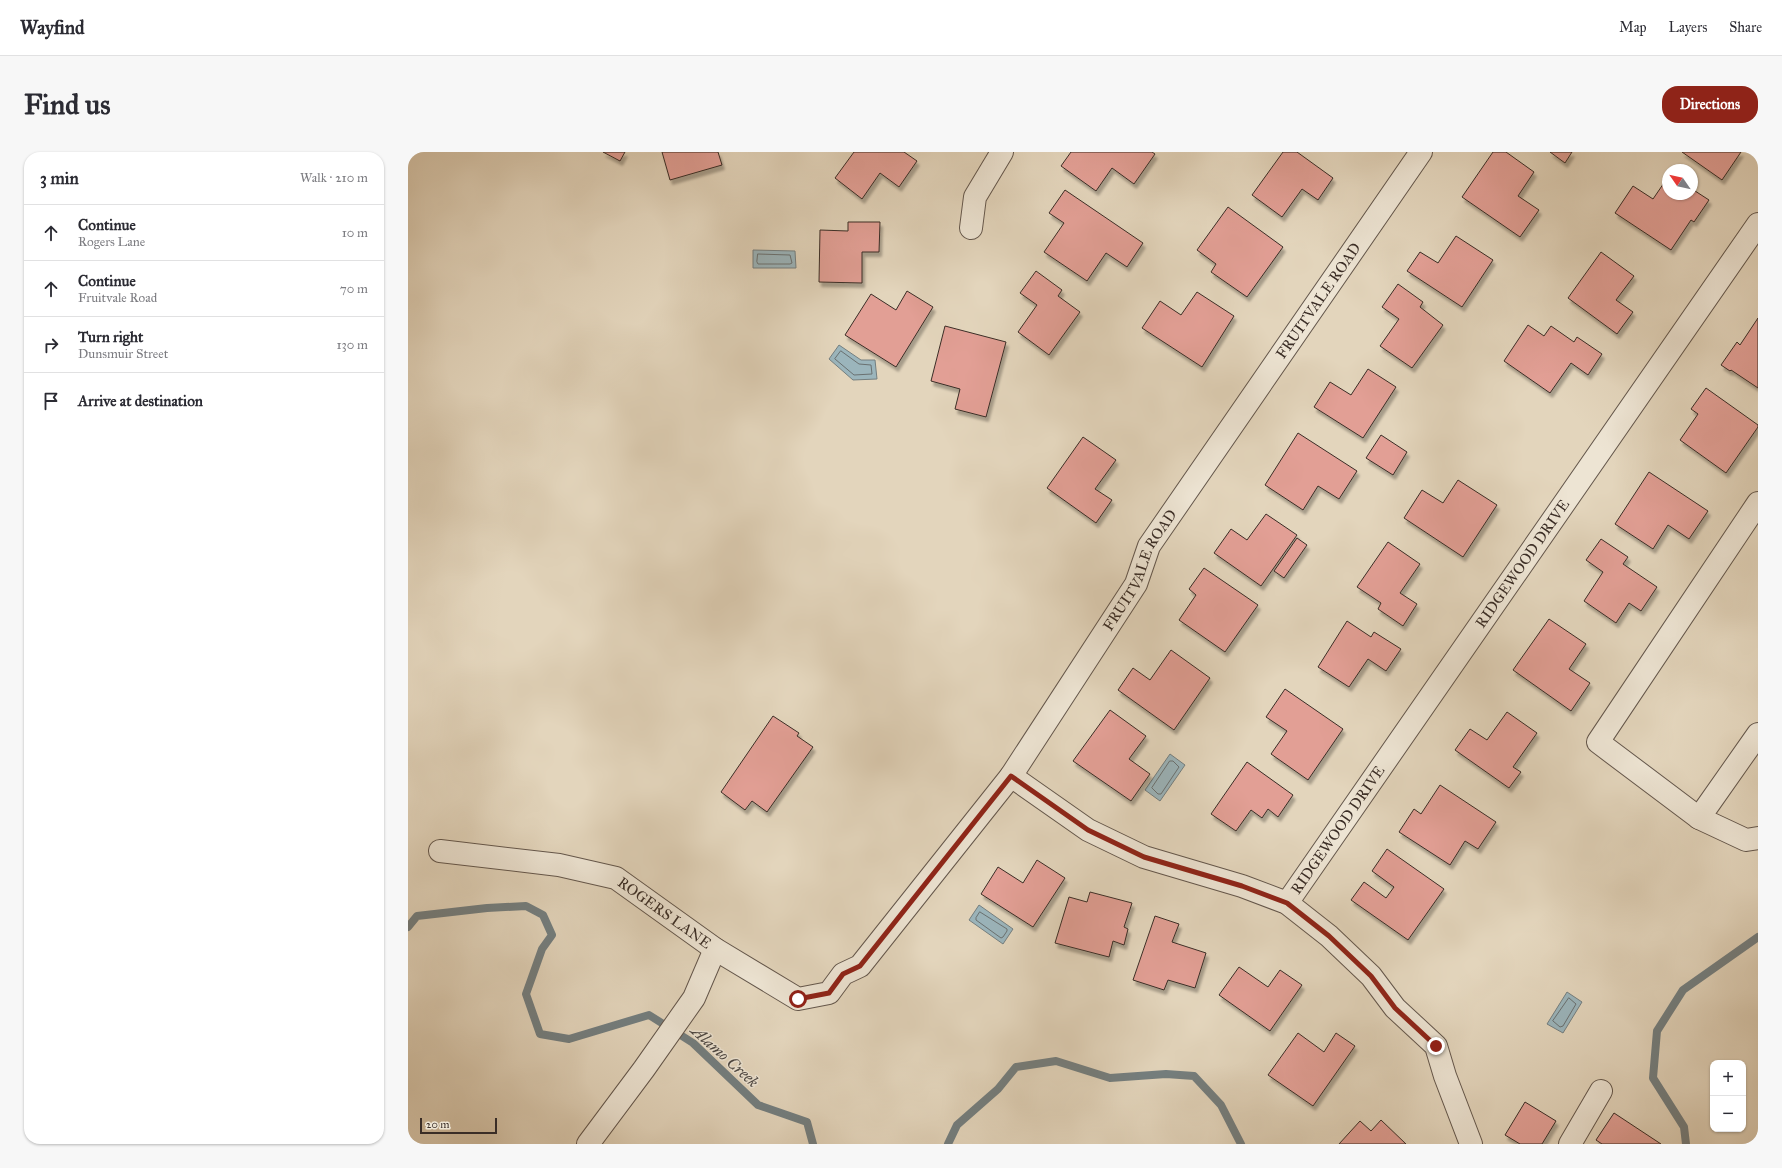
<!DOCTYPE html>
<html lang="en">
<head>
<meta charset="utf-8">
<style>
	body { margin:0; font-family:"IM FELL Great Primer",serif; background:#f7f7f7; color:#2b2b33 }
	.controls { position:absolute; right:12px; bottom:12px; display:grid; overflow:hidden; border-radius:8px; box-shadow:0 1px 3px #0004 }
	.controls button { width:36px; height:36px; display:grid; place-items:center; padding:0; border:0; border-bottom:1px solid #e1e1e2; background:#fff; color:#2b2b33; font:20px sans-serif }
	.compass { position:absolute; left:1254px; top:12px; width:36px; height:36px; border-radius:50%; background:#fff; box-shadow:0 1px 3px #0004; rotate:304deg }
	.scale { position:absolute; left:12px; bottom:10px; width:77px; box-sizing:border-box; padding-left:4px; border:2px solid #3a2d26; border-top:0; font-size:11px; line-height:14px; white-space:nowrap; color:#3a2d26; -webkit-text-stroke:3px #ede4d3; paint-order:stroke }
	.stop { position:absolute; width:12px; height:12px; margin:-9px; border:3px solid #8f2418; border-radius:50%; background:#fff }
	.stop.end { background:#8f2418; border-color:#fff; box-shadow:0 1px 4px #0008 }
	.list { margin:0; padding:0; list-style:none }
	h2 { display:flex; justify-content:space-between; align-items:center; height:52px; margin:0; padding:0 16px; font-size:17px }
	h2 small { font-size:13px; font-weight:400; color:#7c7c81 }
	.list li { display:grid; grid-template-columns:26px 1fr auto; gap:12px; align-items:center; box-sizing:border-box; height:56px; padding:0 16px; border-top:1px solid #e1e1e2 }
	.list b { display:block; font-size:15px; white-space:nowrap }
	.list p { margin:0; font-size:13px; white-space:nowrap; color:#7c7c81 }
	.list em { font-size:13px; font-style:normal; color:#7c7c81 }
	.icon { flex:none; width:22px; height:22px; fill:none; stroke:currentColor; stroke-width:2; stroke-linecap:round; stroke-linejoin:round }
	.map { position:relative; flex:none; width:1350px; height:992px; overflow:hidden; border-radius:16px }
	header { display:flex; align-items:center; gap:24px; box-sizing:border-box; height:56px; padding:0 20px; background:#fff; border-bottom:1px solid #e1e1e2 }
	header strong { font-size:19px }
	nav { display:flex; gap:22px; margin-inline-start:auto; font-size:14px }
	.intro { display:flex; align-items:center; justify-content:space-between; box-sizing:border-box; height:96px; padding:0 24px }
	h1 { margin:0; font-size:28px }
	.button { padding:10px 18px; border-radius:16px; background:#8f2418; color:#fff; font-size:14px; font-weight:700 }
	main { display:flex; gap:24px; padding:0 24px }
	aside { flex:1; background:#fff; border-radius:16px; box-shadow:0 1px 3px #0004 }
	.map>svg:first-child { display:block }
</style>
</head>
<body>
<header>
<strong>Wayfind</strong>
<nav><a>Map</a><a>Layers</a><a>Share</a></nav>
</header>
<div class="intro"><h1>Find us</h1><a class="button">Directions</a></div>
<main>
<aside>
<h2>3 min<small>Walk · 210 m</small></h2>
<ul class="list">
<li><svg class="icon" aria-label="ahead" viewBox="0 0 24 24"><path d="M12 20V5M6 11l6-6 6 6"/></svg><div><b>Continue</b><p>Rogers Lane</p></div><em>10 m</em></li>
<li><svg class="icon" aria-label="ahead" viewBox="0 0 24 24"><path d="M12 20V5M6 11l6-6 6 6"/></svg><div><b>Continue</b><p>Fruitvale Road</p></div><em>70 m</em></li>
<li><svg class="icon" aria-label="right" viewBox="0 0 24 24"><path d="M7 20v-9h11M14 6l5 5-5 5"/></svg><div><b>Turn right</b><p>Dunsmuir Street</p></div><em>130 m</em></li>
<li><svg class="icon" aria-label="arrive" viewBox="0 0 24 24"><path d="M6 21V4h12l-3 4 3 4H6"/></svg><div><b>Arrive at destination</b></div></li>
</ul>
</aside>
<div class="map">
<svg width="1350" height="992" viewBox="0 0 1350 992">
	<defs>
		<filter id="shadow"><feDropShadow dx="2.5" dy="4.5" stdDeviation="1" flood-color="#0004"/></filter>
	</defs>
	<rect width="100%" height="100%" fill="#e3d5bc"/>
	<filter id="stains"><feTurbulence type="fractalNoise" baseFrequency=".005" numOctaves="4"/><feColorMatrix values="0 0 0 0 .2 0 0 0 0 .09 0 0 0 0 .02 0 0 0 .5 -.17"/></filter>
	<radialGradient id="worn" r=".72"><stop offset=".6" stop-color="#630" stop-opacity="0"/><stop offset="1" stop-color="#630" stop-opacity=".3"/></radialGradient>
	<path fill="#9bb5bc" stroke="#747f80" d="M 345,98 L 387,99 L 388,116 L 345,116 Z
		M 431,193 L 453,208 L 467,208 L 469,227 L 445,228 L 421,207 Z
		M 762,602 L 777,613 L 752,649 L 737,638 Z
		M 571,753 L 605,777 L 595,792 L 561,768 Z
		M 1159,840 L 1174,850 L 1155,881 L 1139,872 Z"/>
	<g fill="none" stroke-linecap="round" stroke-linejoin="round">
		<path stroke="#6a7171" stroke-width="1" d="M 350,102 L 382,103 L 384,111 L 382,112 L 350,112 L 349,110 Z
			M 433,199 L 451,212 L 463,213 L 464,222 L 446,223 L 427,207 Z
			M 762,609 L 765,609 L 771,615 L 753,642 L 750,642 L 744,636 Z
			M 572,760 L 599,777 L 599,779 L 595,785 L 593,786 L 568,768 L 568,766 Z
			M 1161,846 L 1168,852 L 1155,874 L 1152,875 L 1145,869 Z"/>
		<path stroke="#747f80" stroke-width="8" d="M 0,775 L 9,764 L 79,756 L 118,754 L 135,763 L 144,783 L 134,797 L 118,842 L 132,882 L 161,887 L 241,863 L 285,891 L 350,953 L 399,970 L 405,992
			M 540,992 L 549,973 L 590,937 L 608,915 L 648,909 L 702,926 L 758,922 L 786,924 L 813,953 L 833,992
			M 1278,992 L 1276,975 L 1245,926 L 1249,879 L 1275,838 L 1350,785"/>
	</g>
	<path fill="#e29f95" stroke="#3a2d26" filter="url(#shadow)" d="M 195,0 L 217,0 L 212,9 Z
		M 254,0 L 310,0 L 314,13 L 262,28 Z
		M 446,0 L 496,0 L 509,9 L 491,35 L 472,21 L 454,47 L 427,26 Z
		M 663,0 L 744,0 L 747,2 L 726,32 L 704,16 L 688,39 L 653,14 Z
		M 875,0 L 889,0 L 925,26 L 910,48 L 894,37 L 874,65 L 844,43 Z
		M 1085,0 L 1098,0 L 1126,20 L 1110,44 L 1131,58 L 1112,85 L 1054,45 Z
		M 1142,0 L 1164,0 L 1157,11 Z
		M 1274,0 L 1333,0 L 1314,28 Z
		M 1260,25 L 1260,42 L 1284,42 L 1284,37 L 1301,48 L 1286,70 L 1283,68 L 1263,98 L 1207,61 L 1225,34 L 1245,47 Z
		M 657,38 L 735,91 L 719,115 L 698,101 L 679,129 L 636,100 L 656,71 L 641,61 Z
		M 820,55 L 875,95 L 839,145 L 803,120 L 808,112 L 789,98 Z
		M 440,70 L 472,70 L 471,100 L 454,100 L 454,131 L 411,130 L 412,78 L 440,79 Z
		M 1048,84 L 1085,108 L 1054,155 L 999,119 L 1012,100 L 1030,111 Z
		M 1193,100 L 1226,124 L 1208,148 L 1225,160 L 1209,182 L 1160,146 Z
		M 628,119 L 654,138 L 650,144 L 672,160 L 641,203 L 610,180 L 629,153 L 612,141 Z
		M 990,132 L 1015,150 L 1012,155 L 1035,173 L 1004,216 L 972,194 L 991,167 L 974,155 Z
		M 499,139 L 525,155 L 488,215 L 437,183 L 463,142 L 488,158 Z
		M 789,140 L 826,164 L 794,215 L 734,176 L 752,149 L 773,163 Z
		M 1350,166 L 1350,236 L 1323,218 L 1322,219 L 1313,213 L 1329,190 L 1332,193 Z
		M 1120,173 L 1136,184 L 1143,174 L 1166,190 L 1169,185 L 1194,202 L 1180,223 L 1163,211 L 1142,241 L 1096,209 Z
		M 537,174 L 598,190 L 578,265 L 547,257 L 552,237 L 523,229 Z
		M 960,217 L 988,235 L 955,286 L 906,255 L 922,230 L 943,243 Z
		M 1298,236 L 1350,273 L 1350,275 L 1318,321 L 1272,288 L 1290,262 L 1283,257 Z
		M 890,281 L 949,319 L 931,347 L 910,334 L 895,358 L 857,333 Z
		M 973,283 L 999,300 L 985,323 L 958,306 Z
		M 675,285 L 708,308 L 687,337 L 704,348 L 688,371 L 639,336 Z
		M 1241,320 L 1300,359 L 1281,387 L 1260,373 L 1245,397 L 1207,372 Z
		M 1050,328 L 1089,353 L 1055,405 L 996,366 L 1014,338 L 1035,351 Z
		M 858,362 L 889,383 L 853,434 L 806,401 L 823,377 L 839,388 Z
		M 889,386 L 899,393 L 876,426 L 866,419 Z
		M 1193,387 L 1220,405 L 1215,412 L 1249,435 L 1233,459 L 1221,451 L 1208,471 L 1176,449 L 1195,420 L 1178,408 Z
		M 980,390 L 1012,412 L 992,441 L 1009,452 L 995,474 L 970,457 L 973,451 L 949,435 Z
		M 796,416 L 850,453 L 817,500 L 771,468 L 788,443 L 781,437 Z
		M 1141,467 L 1178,492 L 1161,517 L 1182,531 L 1163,559 L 1105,518 Z
		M 939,469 L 963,485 L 966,480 L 993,497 L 978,519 L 960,507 L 941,535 L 910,515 Z
		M 763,498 L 802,526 L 766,578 L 710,538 L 725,516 L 742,528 Z
		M 877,537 L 935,577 L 900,628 L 863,602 L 879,579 L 858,565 Z
		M 702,558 L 738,584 L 721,607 L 742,622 L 723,649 L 665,609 Z
		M 1099,560 L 1129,581 L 1105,615 L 1113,620 L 1101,636 L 1047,598 L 1062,577 L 1079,588 Z
		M 365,564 L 391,581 L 389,584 L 405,595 L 359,660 L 344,649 L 337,658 L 313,640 Z
		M 839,610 L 885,643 L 870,665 L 860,657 L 854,666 L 843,658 L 828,679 L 803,662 Z
		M 1032,633 L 1088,670 L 1070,697 L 1057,689 L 1042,713 L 991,680 L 1006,657 L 1013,662 Z
		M 979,697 L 1036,737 L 1000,788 L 943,748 L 956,730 L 978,746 L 986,735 L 964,719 Z
		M 629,708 L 657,726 L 625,775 L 573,742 L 590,715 L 615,731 Z
		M 682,740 L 724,751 L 716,775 L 720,777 L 716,793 L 705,789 L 701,805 L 647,791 L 661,745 L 679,750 Z
		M 747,764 L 771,772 L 764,790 L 798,801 L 787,836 L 760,828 L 756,838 L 725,828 Z
		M 831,815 L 860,835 L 872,818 L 894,833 L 862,879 L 811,843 Z
		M 890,881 L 916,900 L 928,881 L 947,894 L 905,954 L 860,923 Z
		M 1117,950 L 1148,969 L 1134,992 L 1112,992 L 1097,983 Z
		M 1206,961 L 1253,992 L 1194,992 L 1188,988 Z
		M 973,968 L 998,992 L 931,992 L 952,969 L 963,979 Z"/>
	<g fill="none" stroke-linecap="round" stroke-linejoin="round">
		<g stroke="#64574c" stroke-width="24">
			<g id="minor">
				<path d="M 563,76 L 567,45 L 594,0"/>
				<path d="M 1350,582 L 1291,666 L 1338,688 L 1350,686"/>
				<path d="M 603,624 L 680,678 L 736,705 L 834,734 L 879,751 L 921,784 L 963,824 L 987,856 L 1028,894 L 1037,924 L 1063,992"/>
				<path d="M 1291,666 L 1190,590 L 1350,351"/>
				<path id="s1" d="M 32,699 L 151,713 L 208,726 L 307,797 L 390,847 L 421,841 L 435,822 L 452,814 L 603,624 L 728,432 L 741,394 L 1013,0"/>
				<path id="s2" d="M 879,751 L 1350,72"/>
				<path d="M 180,992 L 236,917 L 286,846 L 307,797"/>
				<path d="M 1162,992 L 1193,939"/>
			</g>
		</g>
		<use href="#minor" stroke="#ede4d3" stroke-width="22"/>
	</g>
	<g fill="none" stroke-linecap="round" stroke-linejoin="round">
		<path stroke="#8f2418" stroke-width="5" d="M 390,847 L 421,841 L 435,822 L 452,814 L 603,624 L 680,678 L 736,705 L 834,734 L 879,751 L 921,784 L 963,824 L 987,856 L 1028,894"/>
	</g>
	<g text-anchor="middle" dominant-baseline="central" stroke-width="3" stroke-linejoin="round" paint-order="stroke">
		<g font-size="15" fill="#3a2d26" stroke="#ede4d3">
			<text stroke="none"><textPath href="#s1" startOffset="1281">FRUITVALE ROAD</textPath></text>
			<text stroke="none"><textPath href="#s2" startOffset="413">RIDGEWOOD DRIVE</textPath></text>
			<text stroke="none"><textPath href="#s1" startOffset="957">FRUITVALE ROAD</textPath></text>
			<text stroke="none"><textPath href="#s2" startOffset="89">RIDGEWOOD DRIVE</textPath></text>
			<text stroke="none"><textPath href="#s1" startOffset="238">ROGERS LANE</textPath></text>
		</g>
		<g font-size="16" font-style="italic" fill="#4d4844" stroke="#ede4d3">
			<text transform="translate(317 904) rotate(42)">Alamo Creek</text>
		</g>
	</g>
	<rect width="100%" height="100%" filter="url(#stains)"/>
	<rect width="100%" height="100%" fill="url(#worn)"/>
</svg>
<div class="controls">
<button>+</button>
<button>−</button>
</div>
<svg class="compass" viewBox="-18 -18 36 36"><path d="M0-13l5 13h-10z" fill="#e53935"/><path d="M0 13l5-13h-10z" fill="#7c7c81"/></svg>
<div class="scale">20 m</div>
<div class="stop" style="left:390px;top:847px"></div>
<div class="stop end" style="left:1028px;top:894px"></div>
</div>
</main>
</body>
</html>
